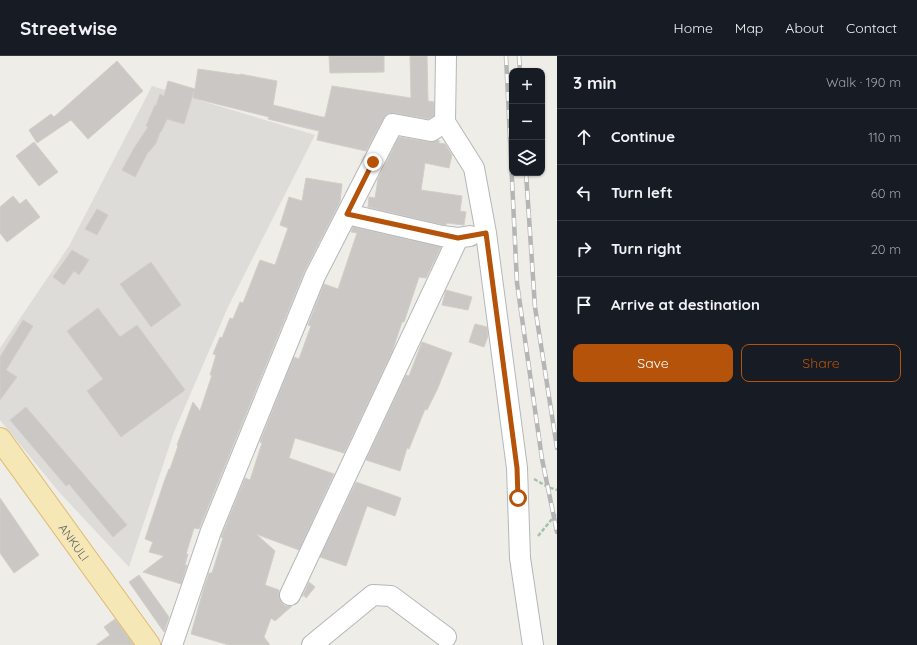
<!DOCTYPE html>
<html lang="en">
<head>
<meta charset="utf-8">
<style>
	body { margin:0; font-family:Quicksand,sans-serif; background:#20242c; color:#f1f3f6 }
	.controls { position:absolute; right:12px; top:12px; display:grid; overflow:hidden; border-radius:8px; box-shadow:0 1px 3px #0004 }
	.controls button { width:36px; height:36px; display:grid; place-items:center; padding:0; border:0; border-bottom:1px solid #363941; background:#171b24; color:#f1f3f6; font:20px sans-serif }
	.stop { position:absolute; width:12px; height:12px; margin:-9px; border:3px solid #b45309; border-radius:50%; background:#fff }
	.stop.end { background:#b45309; border-color:#fff; box-shadow:0 1px 4px #0008 }
	.list { margin:0; padding:0; list-style:none }
	h2 { display:flex; justify-content:space-between; align-items:center; height:52px; margin:0; padding:0 16px; font-size:17px }
	h2 small { font-size:13px; font-weight:400; color:#9ea1a6 }
	.list li { display:grid; grid-template-columns:26px 1fr auto; gap:12px; align-items:center; box-sizing:border-box; height:56px; padding:0 16px; border-top:1px solid #363941 }
	.list b { display:block; font-size:15px; white-space:nowrap }
	.list em { font-size:13px; font-style:normal; color:#9ea1a6 }
	.actions { display:flex; gap:8px; padding:12px 16px }
	.actions a { flex:1; padding:9px 0; border:1px solid #b45309; border-radius:8px; text-align:center; font-size:14px; color:#b45309 }
	.actions .main { background:#b45309; color:#fff }
	.icon { flex:none; width:22px; height:22px; fill:none; stroke:currentColor; stroke-width:2; stroke-linecap:round; stroke-linejoin:round }
	.map { position:relative; flex:none; width:557px; height:589px; overflow:hidden }
	header { display:flex; align-items:center; gap:24px; box-sizing:border-box; height:56px; padding:0 20px; background:#171b24; border-bottom:1px solid #363941 }
	header strong { font-size:19px }
	nav { display:flex; gap:22px; margin-inline-start:auto; font-size:14px }
	main { display:flex }
	aside { flex:1; background:#171b24 }
	.map>svg:first-child { display:block }
</style>
</head>
<body>
<header>
<strong>Streetwise</strong>
<nav><a>Home</a><a>Map</a><a>About</a><a>Contact</a></nav>
</header>
<main>
<div class="map">
<svg width="557" height="589" viewBox="0 0 557 589">
	<rect width="100%" height="100%" fill="#efede7"/>
	<path fill="#dedcd9" d="M 152,30 L 315,79 L 228,251 L 174,376 L 129,511 L 59,436 L 0,364 L 0,292 L 69,190 Z"/>
	<path fill="#cac7c4" stroke="#d3cec6" d="M 329,0 L 384,0 L 384,16 L 330,17 Z
		M 410,0 L 427,0 L 428,45 L 434,46 L 434,60 L 429,63 L 395,57 L 388,58 L 383,63 L 366,95 L 317,84 L 319,75 L 268,63 L 269,61 L 193,42 L 194,35 L 184,68 L 167,63 L 161,76 L 160,76 L 156,87 L 149,96 L 148,96 L 135,121 L 122,114 L 133,94 L 148,71 L 146,70 L 155,49 L 156,50 L 160,38 L 164,40 L 168,25 L 195,33 L 198,13 L 240,19 L 240,18 L 277,25 L 273,49 L 322,61 L 325,61 L 332,30 L 411,42 Z
		M 117,5 L 143,35 L 88,83 L 71,64 L 37,87 L 29,74 L 51,58 L 54,61 Z
		M 399,81 L 429,86 L 439,84 L 439,87 L 445,88 L 452,99 L 449,112 L 425,107 L 421,134 L 462,140 L 460,155 L 466,156 L 464,169 L 447,167 L 446,169 L 444,169 L 368,151 L 369,141 L 375,142 L 378,123 Z
		M 34,86 L 58,116 L 39,130 L 16,100 Z
		M 306,122 L 342,128 L 340,146 L 304,216 L 199,473 L 194,472 L 186,498 L 188,498 L 185,509 L 187,509 L 181,528 L 143,516 L 164,500 L 149,496 L 153,486 L 145,483 L 164,426 L 169,413 L 170,413 L 178,390 L 177,389 L 193,346 L 200,355 L 212,319 L 210,319 L 216,299 L 213,298 L 220,281 L 222,282 L 230,262 L 233,263 L 240,246 L 243,247 L 260,204 L 275,209 L 288,172 L 280,169 L 289,141 L 302,145 Z
		M 13,140 L 20,148 L 26,143 L 40,161 L 7,186 L 0,177 L 0,151 Z
		M 97,153 L 108,159 L 97,179 L 85,173 Z
		M 353,171 L 441,191 L 426,222 L 419,221 L 404,266 L 402,266 L 392,296 L 344,397 L 295,382 L 289,402 L 334,418 L 299,494 L 256,478 L 275,495 L 265,529 L 279,534 L 279,540 L 281,546 L 285,550 L 292,550 L 275,565 L 271,562 L 264,581 L 270,589 L 229,589 L 191,578 L 203,535 L 209,517 L 212,517 L 223,482 L 221,481 L 222,479 L 245,422 L 250,424 L 262,387 L 260,386 L 294,301 L 299,303 L 311,270 L 308,269 L 324,228 L 338,233 L 357,177 L 351,176 Z
		M 72,194 L 89,204 L 79,219 L 74,215 L 64,229 L 53,221 Z
		M 151,206 L 181,249 L 151,271 L 120,228 Z
		M 446,234 L 472,241 L 468,254 L 442,249 Z
		M 98,252 L 120,281 L 137,269 L 185,334 L 121,381 L 87,335 L 103,323 L 67,275 Z
		M 23,264 L 33,270 L 6,314 L 17,321 L 0,344 L 0,301 Z
		M 475,268 L 487,271 L 488,280 L 484,291 L 469,286 Z
		M 422,286 L 452,297 L 437,334 L 427,354 L 425,353 L 409,393 L 407,392 L 400,415 L 366,404 L 406,319 L 409,320 Z
		M 26,351 L 127,469 L 113,481 L 69,428 L 66,430 L 10,364 Z
		M 356,426 L 401,442 L 395,460 L 367,450 L 346,510 L 320,501 Z
		M 0,442 L 39,499 L 14,517 L 0,497 Z
		M 139,519 L 169,561 L 164,576 L 129,526 Z
		M 309,526 L 315,531 L 306,542 L 304,539 L 302,541 Z
		M 115,563 L 134,589 L 96,589 L 110,579 L 104,571 Z"/>
	<g fill="none" stroke-linecap="round" stroke-linejoin="round">
		<g stroke="#b4b7ba" stroke-width="22">
			<path id="minor" d="M 445,66 L 474,112 L 486,177 L 517,412 L 520,502 L 533,589
				M 347,158 L 442,180 L 458,182 L 470,180
				M 290,539 L 458,182
				M 172,589 L 211,475 L 315,220 L 393,68 L 431,75 L 445,66 L 446,0
				M 312,589 L 373,539 L 391,540 L 446,581"/>
		</g>
		<g stroke="#e0ba6f" stroke-width="24">
			<g id="major">
				<path id="s1" d="M 0,383 L 149,589"/>
			</g>
		</g>
		<path stroke="#a1c3a9" stroke-width="2.5" stroke-dasharray="4 2" stroke-linecap="butt" d="M 534,423 L 548,431 L 557,434
			M 538,480 L 557,457"/>
		<use href="#minor" stroke="#fff" stroke-width="20"/>
		<use href="#major" stroke="#f5e7b6" stroke-width="22"/>
		<g stroke="#b4b5b5" stroke-width="4.5">
			<path id="rail" d="M 506,0 L 517,227 L 542,403 L 557,476
				M 519,0 L 520,15
				M 526,117 L 535,251 L 557,392"/>
		</g>
		<use href="#rail" stroke="#fff" stroke-width="3" stroke-dasharray="9" stroke-linecap="butt"/>
	</g>
	<g fill="none" stroke-linecap="round" stroke-linejoin="round">
		<path stroke="#b45309" stroke-width="5" d="M 373,106 L 347,158 L 458,182 L 486,177 L 517,412 L 518,442"/>
	</g>
	<g text-anchor="middle" dominant-baseline="central" stroke-width="3" stroke-linejoin="round" paint-order="stroke">
		<g font-size="12" fill="#5f6265" stroke="#fff">
			<text stroke="none"><textPath href="#s1" startOffset="127">ANKULI</textPath></text>
		</g>
	</g>
</svg>
<div class="controls">
<button>+</button>
<button>−</button>
<button><svg class="icon" aria-label="layers" viewBox="0 0 24 24"><path d="M12 4l9 5-9 5-9-5zM3 14l9 5 9-5"/></svg></button>
</div>
<div class="stop" style="left:518px;top:442px"></div>
<div class="stop end" style="left:373px;top:106px"></div>
</div>
<aside>
<h2>3 min<small>Walk · 190 m</small></h2>
<ul class="list">
<li><svg class="icon" aria-label="ahead" viewBox="0 0 24 24"><path d="M12 20V5M6 11l6-6 6 6"/></svg><div><b>Continue</b></div><em>110 m</em></li>
<li><svg class="icon" aria-label="left" viewBox="0 0 24 24"><path d="M17 20v-9H6M10 6l-5 5 5 5"/></svg><div><b>Turn left</b></div><em>60 m</em></li>
<li><svg class="icon" aria-label="right" viewBox="0 0 24 24"><path d="M7 20v-9h11M14 6l5 5-5 5"/></svg><div><b>Turn right</b></div><em>20 m</em></li>
<li><svg class="icon" aria-label="arrive" viewBox="0 0 24 24"><path d="M6 21V4h12l-3 4 3 4H6"/></svg><div><b>Arrive at destination</b></div></li>
</ul>
<div class="actions"><a class="main">Save</a><a>Share</a></div>
</aside>
</main>
</body>
</html>
